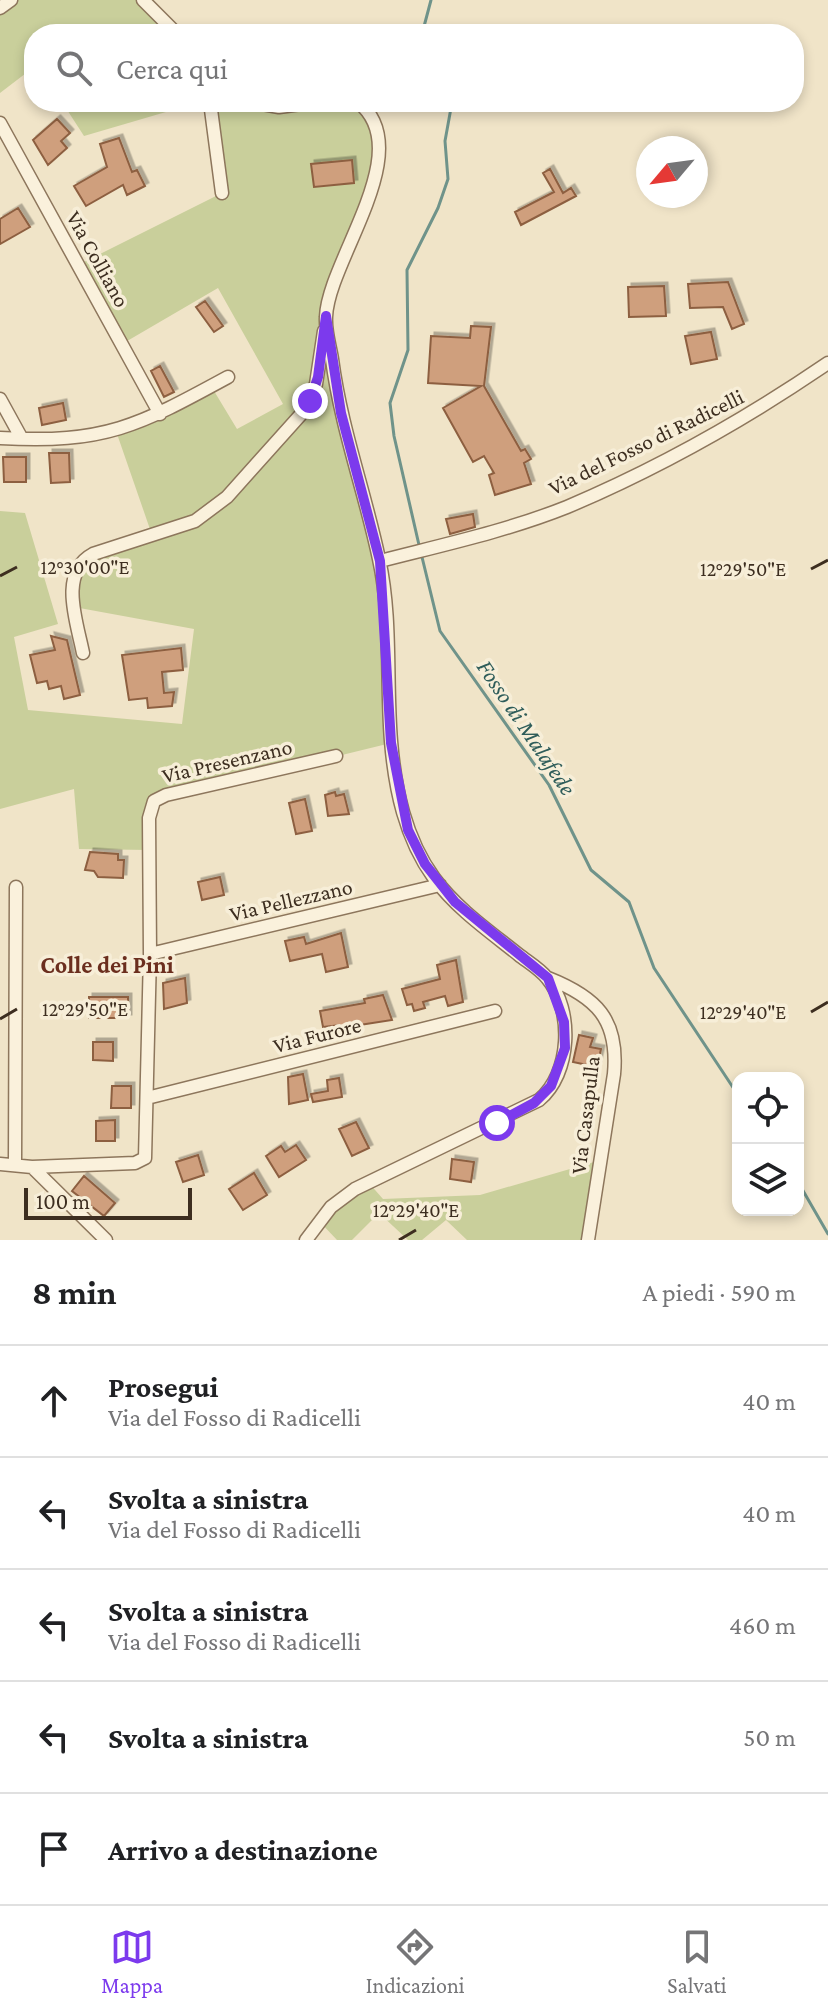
<!DOCTYPE html>
<html lang="it">
<head>
<meta charset="utf-8">
<style>
	body { margin:0; font-family:"Crimson Pro",serif; background:#f2f2f2; color:#202124 }
	.controls { position:absolute; right:24px; bottom:24px; display:grid; overflow:hidden; border-radius:16px; box-shadow:0 4px 12px #0003 }
	.controls button { width:72px; height:72px; display:grid; place-items:center; padding:0; border:0; border-bottom:2px solid #e0e0e0; background:#fff; color:#202124; font:40px sans-serif }
	.compass { position:absolute; left:636px; top:136px; width:72px; height:72px; border-radius:50%; background:#fff; box-shadow:0 4px 12px #0003; rotate:241deg }
	.scale { position:absolute; left:24px; bottom:20px; width:168px; box-sizing:border-box; padding-left:8px; border:4px solid #3d2e20; border-top:0; font-size:22px; line-height:28px; white-space:nowrap; color:#3d2e20; -webkit-text-stroke:6px #f7eed8; paint-order:stroke }
	.stop { position:absolute; width:24px; height:24px; margin:-18px; border:6px solid #7c3aed; border-radius:50%; background:#fff }
	.stop.end { background:#7c3aed; border-color:#fff; box-shadow:0 2px 8px #0008 }
	.list { margin:0; padding:0; list-style:none }
	h2 { display:flex; justify-content:space-between; align-items:center; height:104px; margin:0; padding:0 32px; font-size:34px }
	h2 small { font-size:26px; font-weight:400; color:#757577 }
	.list li { display:grid; grid-template-columns:52px 1fr auto; gap:24px; align-items:center; box-sizing:border-box; height:112px; padding:0 32px; border-top:2px solid #e0e0e0 }
	.list b { display:block; font-size:30px; white-space:nowrap }
	.list p { margin:0; font-size:26px; white-space:nowrap; color:#757577 }
	.list em { font-size:26px; font-style:normal; color:#757577 }
	.icon { flex:none; width:44px; height:44px; fill:none; stroke:currentColor; stroke-width:2; stroke-linecap:round; stroke-linejoin:round }
	.map { position:relative; flex:none; width:828px; height:1240px; overflow:hidden }
	.search { position:absolute; background:#fff; box-shadow:0 4px 12px #0003; left:24px; right:24px; top:24px; height:88px; display:flex; align-items:center; gap:20px; box-sizing:border-box; padding:0 28px; border-radius:32px; color:#757577; font-size:30px }
	.sheet { height:664px; background:#fff }
	nav { display:flex; justify-content:space-around; align-items:center; box-sizing:border-box; height:112px; border-top:2px solid #e0e0e0; background:#fff; font-size:22px; color:#757577 }
	nav a { display:grid; justify-items:center; gap:4px }
	nav .on { color:#7c3aed }
	.map>svg:first-child { display:block }
</style>
</head>
<body>
<div class="map">
<svg width="828" height="1240" viewBox="0 0 828 1240">
	<defs>
		<filter id="shadow"><feDropShadow dx="3.5" dy="-3.5" stdDeviation="0" flood-color="#0004"/></filter>
	</defs>
	<rect width="100%" height="100%" fill="#f0e4c8"/>
	<path fill="#c9cf9b" d="M 11,0 L 152,0 L 181,34 L 34,34 L 34,67 L 0,93 L 0,8 Z
		M 62,102 L 200,102 L 84,136 Z
		M 210,102 L 244,102 L 250,109 L 354,102 L 369,113 L 377,166 L 326,316 L 380,561 L 391,743 L 154,801 L 149,850 L 79,849 L 74,789 L 0,809 L 0,511 L 25,513 L 58,624 L 14,637 L 28,710 L 182,724 L 194,629 L 74,607 C 73,551 108,549 152,535 L 116,431 L 211,386 L 237,429 L 283,404 L 218,288 L 122,344 L 78,265 L 222,193 Z
		M 601,1160 L 588,1240 L 467,1240 L 446,1220 L 422,1240 L 408,1240 L 379,1213 L 352,1240 L 337,1240 L 319,1221 L 368,1182 L 383,1199 L 480,1195 Z"/>
	<g fill="none" stroke-linecap="round" stroke-linejoin="round">
		<path stroke="#6f938a" stroke-width="3" d="M 422,34 L 431,0
			M 419,545 L 394,436 L 390,403 L 408,350 L 407,270 L 438,208 L 448,179 L 445,141 L 451,108 L 448,102
			M 421,553 L 440,631 L 549,785 L 591,870 L 629,902 L 654,968 L 738,1095
			M 798,1182 L 828,1234"/>
	</g>
	<path fill="#cf9f7d" stroke="#8d5f41" stroke-width="2" filter="url(#shadow)" d="M 57,119 L 70,133 L 61,141 L 67,148 L 48,165 L 33,140 Z
		M 119,138 L 132,172 L 137,170 L 145,186 L 127,195 L 123,185 L 86,206 L 74,186 L 107,167 L 100,144 Z
		M 352,160 L 354,183 L 314,187 L 311,164 Z
		M 550,169 L 563,193 L 571,188 L 576,196 L 521,225 L 515,212 L 554,192 L 543,173 Z
		M 18,208 L 30,227 L 0,244 L 0,219 Z
		M 728,282 L 744,324 L 732,329 L 723,307 L 690,308 L 688,284 Z
		M 664,286 L 666,316 L 629,317 L 628,287 Z
		M 205,301 L 223,326 L 214,332 L 196,307 Z
		M 471,326 L 491,327 L 484,386 L 521,451 L 525,449 L 531,459 L 524,463 L 531,484 L 495,495 L 489,475 L 494,473 L 484,456 L 473,462 L 443,408 L 481,386 L 428,383 L 431,336 L 470,338 Z
		M 711,332 L 717,359 L 691,364 L 685,336 Z
		M 160,366 L 174,392 L 164,397 L 151,371 Z
		M 63,403 L 66,420 L 42,425 L 39,408 Z
		M 49,453 L 69,453 L 70,482 L 51,483 Z
		M 3,457 L 26,457 L 26,482 L 4,482 Z
		M 473,514 L 475,527 L 450,534 L 446,519 Z
		M 51,636 L 67,640 L 80,695 L 64,699 L 61,686 L 49,689 L 47,681 L 37,683 L 30,655 L 55,650 Z
		M 181,648 L 183,670 L 162,672 L 164,693 L 174,692 L 172,706 L 148,708 L 147,698 L 129,700 L 122,655 Z
		M 335,792 L 336,796 L 344,794 L 349,814 L 328,816 L 325,795 Z
		M 305,799 L 312,831 L 296,834 L 289,803 Z
		M 90,852 L 118,854 L 118,860 L 124,860 L 123,878 L 98,877 L 94,871 L 85,870 Z
		M 220,877 L 224,895 L 202,900 L 198,882 Z
		M 341,933 L 348,967 L 326,972 L 322,954 L 290,961 L 285,941 L 304,937 L 306,944 Z
		M 456,960 L 463,1002 L 448,1006 L 445,996 L 423,1002 L 425,1008 L 414,1011 L 412,1004 L 407,1005 L 402,989 L 440,979 L 437,965 Z
		M 185,978 L 187,1003 L 164,1009 L 163,983 Z
		M 383,995 L 392,1020 L 340,1028 L 340,1025 L 323,1027 L 320,1011 L 365,1003 L 364,999 Z
		M 89,997 L 128,997 L 128,1018 L 89,1018 Z
		M 579,1035 L 593,1038 L 590,1047 L 601,1049 L 597,1067 L 573,1062 Z
		M 93,1042 L 113,1042 L 113,1061 L 93,1060 Z
		M 303,1074 L 308,1100 L 289,1104 L 288,1077 Z
		M 339,1078 L 342,1097 L 313,1102 L 311,1094 L 328,1091 L 327,1080 Z
		M 112,1086 L 131,1086 L 131,1108 L 111,1108 Z
		M 115,1120 L 115,1141 L 96,1141 L 96,1121 Z
		M 356,1122 L 369,1148 L 352,1156 L 339,1129 Z
		M 296,1145 L 306,1160 L 279,1177 L 266,1156 L 281,1146 L 285,1152 Z
		M 198,1155 L 204,1175 L 183,1182 L 176,1162 Z
		M 452,1159 L 474,1162 L 471,1182 L 450,1179 Z
		M 254,1173 L 267,1195 L 243,1210 L 229,1189 Z
		M 84,1176 L 115,1203 L 104,1216 L 72,1191 Z"/>
	<g fill="none" stroke-linecap="round" stroke-linejoin="round">
		<g stroke="#8d765c" stroke-width="15">
			<path id="street" d="M 143,0 L 177,34
				M 0,8 L 11,0
				M 210,102 L 222,193
				M 250,102 L 279,107 L 316,102
				M 0,123 L 160,414
				M 0,399 L 22,439
				M 0,438 C 105,444 138,426 228,377
				M 380,561 C 442,545 507,531 567,507 C 659,468 746,419 828,363
				M 83,653 C 77,622 58,573 93,554 L 195,521 L 227,497 L 304,411 L 316,384 L 324,331
				M 150,954 L 440,885
				M 548,978 C 596,997 619,1019 614,1074 L 588,1240
				M 147,1098 L 495,1011
				M 0,1164 L 32,1167 L 135,1163 L 145,1158 L 150,954 L 149,818 L 154,801 L 166,795 L 336,756
				M 15,1165 L 16,887
				M 32,1167 L 106,1240
				M 306,1240 L 331,1207 L 355,1189 L 539,1100 C 571,1074 574,1010 547,978 C 540,969 528,962 519,955 C 489,931 457,909 434,878 C 405,838 395,789 391,741 C 386,681 392,618 379,559 C 365,492 341,428 332,359 C 330,346 325,331 326,317 C 328,260 419,150 358,102"/>
		</g>
		<use href="#street" stroke="#faf1dc" stroke-width="12"/>
	</g>
	<g fill="none" stroke-linecap="round" stroke-linejoin="round">
		<path stroke="#7c3aed" stroke-width="10" d="M 310,401 L 318,377 L 326,316 L 341,413 L 380,561 L 391,743 L 408,830 L 425,864 L 455,902 L 548,978 L 564,1022 L 565,1048 L 551,1086 L 534,1103 L 497,1123"/>
	</g>
	<path fill="none" stroke="#3d2e20" stroke-width="3" d="M 811,569 L 828,560M 0,576 L 17,567M 811,1012 L 828,1002M 0,1019 L 17,1009M 399,1240 L 416,1230"/>
	<g text-anchor="middle" dominant-baseline="central" stroke-width="7" stroke-linejoin="round" paint-order="stroke">
		<g font-size="22" fill="#3d2e20" stroke="#f7eed8">
			<text transform="translate(98 259) rotate(61)">Via Colliano</text>
			<text transform="translate(646 442) rotate(-26)">Via del Fosso di Radicelli</text>
			<text transform="translate(227 761) rotate(-13)">Via Presenzano</text>
			<text transform="translate(291 900) rotate(-13)">Via Pellezzano</text>
			<text transform="translate(317 1035) rotate(-14)">Via Furore</text>
			<text transform="translate(585 1115) rotate(-83)">Via Casapulla</text>
		</g>
		<g font-size="24" font-style="italic" fill="#2f5d5a" stroke="#f7eed8">
			<text transform="translate(527 727) rotate(56)">Fosso di Malafede</text>
		</g>
		<g font-size="24" font-weight="bold" fill="#6b2e1e" stroke="#f7eed8">
			<text x="107" y="964">Colle dei Pini</text>
		</g>
	</g>
	<g font-size="20" text-anchor="middle" fill="#3d2e20" stroke="#f7eed8" stroke-width="7" stroke-linejoin="round" paint-order="stroke">
		<text x="85" y="574">12°30'00"E</text>
		<text x="743" y="576">12°29'50"E</text>
		<text x="85" y="1016">12°29'50"E</text>
		<text x="743" y="1019">12°29'40"E</text>
		<text x="416" y="1217">12°29'40"E</text>
	</g>
</svg>
<div class="controls">
<button><svg class="icon" aria-label="locate" viewBox="0 0 24 24"><circle cx="12" cy="12" r="6"/><path d="M12 2v4M12 18v4M2 12h4M18 12h4"/></svg></button>
<button><svg class="icon" aria-label="layers" viewBox="0 0 24 24"><path d="M12 4l9 5-9 5-9-5zM3 14l9 5 9-5"/></svg></button>
</div>
<svg class="compass" viewBox="-18 -18 36 36"><path d="M0-13l5 13h-10z" fill="#e53935"/><path d="M0 13l5-13h-10z" fill="#757577"/></svg>
<div class="scale">100 m</div>
<div class="stop" style="left:497px;top:1123px"></div>
<div class="stop end" style="left:310px;top:401px"></div>
<div class="search"><svg class="icon" aria-label="search" viewBox="0 0 24 24"><circle cx="10" cy="10" r="6"/><path d="M15 15l6 6"/></svg>Cerca qui</div>
</div>
<section class="sheet">
<h2>8 min<small>A piedi · 590 m</small></h2>
<ul class="list">
<li><svg class="icon" aria-label="ahead" viewBox="0 0 24 24"><path d="M12 20V5M6 11l6-6 6 6"/></svg><div><b>Prosegui</b><p>Via del Fosso di Radicelli</p></div><em>40 m</em></li>
<li><svg class="icon" aria-label="left" viewBox="0 0 24 24"><path d="M17 20v-9H6M10 6l-5 5 5 5"/></svg><div><b>Svolta a sinistra</b><p>Via del Fosso di Radicelli</p></div><em>40 m</em></li>
<li><svg class="icon" aria-label="left" viewBox="0 0 24 24"><path d="M17 20v-9H6M10 6l-5 5 5 5"/></svg><div><b>Svolta a sinistra</b><p>Via del Fosso di Radicelli</p></div><em>460 m</em></li>
<li><svg class="icon" aria-label="left" viewBox="0 0 24 24"><path d="M17 20v-9H6M10 6l-5 5 5 5"/></svg><div><b>Svolta a sinistra</b></div><em>50 m</em></li>
<li><svg class="icon" aria-label="arrive" viewBox="0 0 24 24"><path d="M6 21V4h12l-3 4 3 4H6"/></svg><div><b>Arrivo a destinazione</b></div></li>
</ul>
</section>
<nav>
<a class="on"><svg class="icon" aria-label="map" viewBox="0 0 24 24"><path d="M3 6l6-2 6 2 6-2v14l-6 2-6-2-6 2zM9 4v14M15 6v14"/></svg>Mappa</a>
<a><svg class="icon" aria-label="directions" viewBox="0 0 24 24"><path d="M12 3l9 9-9 9-9-9zM9 14v-3h6M13 9l2 2-2 2"/></svg>Indicazioni</a>
<a><svg class="icon" aria-label="saved" viewBox="0 0 24 24"><path d="M7 4h10v16l-5-4-5 4z"/></svg>Salvati</a>
</nav>
</body>
</html>
